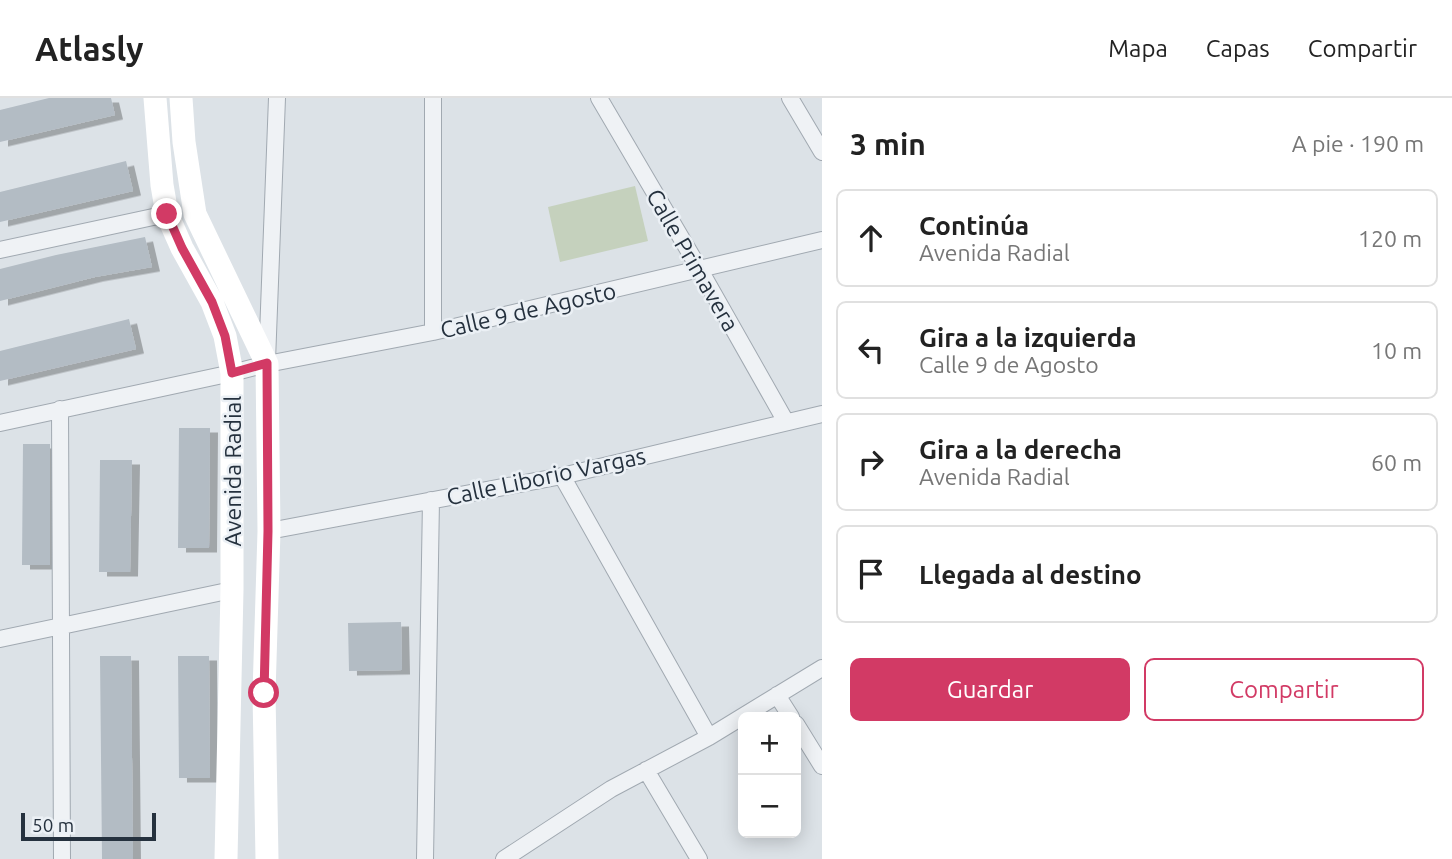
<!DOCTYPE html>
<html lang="es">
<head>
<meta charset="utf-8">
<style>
	body { margin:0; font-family:Ubuntu,sans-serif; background:#f2f2f2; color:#222 }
	.controls { position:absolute; right:21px; bottom:21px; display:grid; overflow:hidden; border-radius:10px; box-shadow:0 4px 18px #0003 }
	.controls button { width:63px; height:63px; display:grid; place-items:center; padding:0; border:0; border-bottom:2px solid #e0e0e0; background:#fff; color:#222; font:35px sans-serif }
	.scale { position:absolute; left:21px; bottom:18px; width:135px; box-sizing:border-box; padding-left:7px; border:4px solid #25313e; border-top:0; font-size:19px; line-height:24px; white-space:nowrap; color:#25313e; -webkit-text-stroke:5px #ebf0f5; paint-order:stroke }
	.stop { position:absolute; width:21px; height:21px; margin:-16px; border:5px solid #d23a65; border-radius:50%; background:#fff }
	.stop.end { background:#d23a65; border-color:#fff; box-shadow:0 2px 7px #0008 }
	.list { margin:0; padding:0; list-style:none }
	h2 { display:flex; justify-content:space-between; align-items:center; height:91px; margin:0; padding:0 28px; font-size:30px }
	h2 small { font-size:23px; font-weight:400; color:#767676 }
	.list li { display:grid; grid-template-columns:46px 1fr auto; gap:21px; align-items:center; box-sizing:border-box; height:98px; margin:0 14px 14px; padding:0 14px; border:2px solid #e0e0e0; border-radius:10px }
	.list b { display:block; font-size:26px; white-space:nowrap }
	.list p { margin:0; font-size:23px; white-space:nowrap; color:#767676 }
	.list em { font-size:23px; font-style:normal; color:#767676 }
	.actions { display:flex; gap:14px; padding:21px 28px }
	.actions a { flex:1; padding:16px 0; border:2px solid #d23a65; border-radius:10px; text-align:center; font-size:24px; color:#d23a65 }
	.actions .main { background:#d23a65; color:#fff }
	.icon { flex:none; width:38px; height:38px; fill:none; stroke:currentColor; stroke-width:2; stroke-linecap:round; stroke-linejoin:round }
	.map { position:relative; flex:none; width:822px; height:761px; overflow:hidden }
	header { display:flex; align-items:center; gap:42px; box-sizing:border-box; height:98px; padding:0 35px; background:#fff; border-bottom:2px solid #e0e0e0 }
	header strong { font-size:33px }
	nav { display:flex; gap:38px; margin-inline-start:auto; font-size:24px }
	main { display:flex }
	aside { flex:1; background:#fff }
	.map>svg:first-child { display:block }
</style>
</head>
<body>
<header>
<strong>Atlasly</strong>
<nav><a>Mapa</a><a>Capas</a><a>Compartir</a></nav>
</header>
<main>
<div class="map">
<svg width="822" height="761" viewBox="0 0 822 761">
	<defs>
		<filter id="shadow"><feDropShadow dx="8" dy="4.5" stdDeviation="0" flood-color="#0004"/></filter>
	</defs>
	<rect width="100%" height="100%" fill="#dce2e7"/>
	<path fill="#c5d1bd" d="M 635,88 L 648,143 L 560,164 L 548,109 Z"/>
	<path fill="#b3bcc4" filter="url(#shadow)" d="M 49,0 L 111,0 L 115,17 L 0,44 L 0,12 Z
		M 126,63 L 133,93 L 0,124 L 0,94 Z
		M 145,139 L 152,169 L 95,179 L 0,203 L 0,171 L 56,157 Z
		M 129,221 L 136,251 L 0,283 L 0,253 Z
		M 179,330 L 210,330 L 209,450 L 178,450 Z
		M 23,346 L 50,346 L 50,467 L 22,467 Z
		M 100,362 L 132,362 L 130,474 L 99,474 Z
		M 401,524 L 402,572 L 349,573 L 348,525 Z
		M 100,558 L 131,558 L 133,761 L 102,761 Z
		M 178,558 L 209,558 L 210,680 L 179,680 Z"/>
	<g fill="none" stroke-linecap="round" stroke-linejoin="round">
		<g stroke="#a1a9b1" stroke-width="18">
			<path id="street" d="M 433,0 L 433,234
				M 599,0 L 700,172 L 786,324
				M 790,0 L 822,54
				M 0,152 L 167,116
				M 267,263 L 277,0
				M 60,311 L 62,761
				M 0,325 L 232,275 L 267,266 L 433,234 L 822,142
				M 562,378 L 709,639
				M 269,433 L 562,378 L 822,316
				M 0,541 L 232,492
				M 777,597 L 791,619
				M 796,626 L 822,668
				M 646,672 L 699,761
				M 425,761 L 431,402
				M 504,761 L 611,691 L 709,639 L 822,570"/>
		</g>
		<use href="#street" stroke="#eff2f5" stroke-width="16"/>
		<path stroke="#fff" stroke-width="23" d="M 155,0 L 162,87 L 167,116 L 182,150 L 212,204 L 225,238 L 232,275 L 232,492 L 226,761
			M 181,0 L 184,44 L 195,116 L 267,266 L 269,433 L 264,595 L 267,761"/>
	</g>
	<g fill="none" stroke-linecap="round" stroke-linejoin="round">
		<path stroke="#d23a65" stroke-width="9" d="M 167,116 L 182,150 L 212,204 L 225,238 L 232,275 L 267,265 L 268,433 L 264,595"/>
	</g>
	<g text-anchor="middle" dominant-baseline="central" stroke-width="5" stroke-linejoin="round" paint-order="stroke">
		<g font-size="23" fill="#25313e" stroke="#ebf0f5">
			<text transform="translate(693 162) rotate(60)">Calle Primavera</text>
			<text transform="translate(528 212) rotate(-13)">Calle 9 de Agosto</text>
			<text transform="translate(232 373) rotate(-90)">Avenida Radial</text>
			<text transform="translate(546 378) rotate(-12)">Calle Liborio Vargas</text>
		</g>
	</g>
</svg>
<div class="controls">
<button>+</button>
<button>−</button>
</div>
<div class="scale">50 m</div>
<div class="stop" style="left:264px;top:595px"></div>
<div class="stop end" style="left:167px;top:116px"></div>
</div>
<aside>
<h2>3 min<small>A pie · 190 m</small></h2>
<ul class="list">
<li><svg class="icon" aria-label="ahead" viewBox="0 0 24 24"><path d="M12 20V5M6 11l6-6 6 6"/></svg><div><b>Continúa</b><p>Avenida Radial</p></div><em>120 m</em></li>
<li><svg class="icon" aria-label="left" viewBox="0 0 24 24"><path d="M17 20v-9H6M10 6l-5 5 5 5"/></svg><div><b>Gira a la izquierda</b><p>Calle 9 de Agosto</p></div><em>10 m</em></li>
<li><svg class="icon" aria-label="right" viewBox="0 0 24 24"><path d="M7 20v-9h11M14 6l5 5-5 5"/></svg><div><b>Gira a la derecha</b><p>Avenida Radial</p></div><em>60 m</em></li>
<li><svg class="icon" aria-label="arrive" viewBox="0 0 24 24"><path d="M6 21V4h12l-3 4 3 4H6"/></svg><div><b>Llegada al destino</b></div></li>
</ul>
<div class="actions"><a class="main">Guardar</a><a>Compartir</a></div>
</aside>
</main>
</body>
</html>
